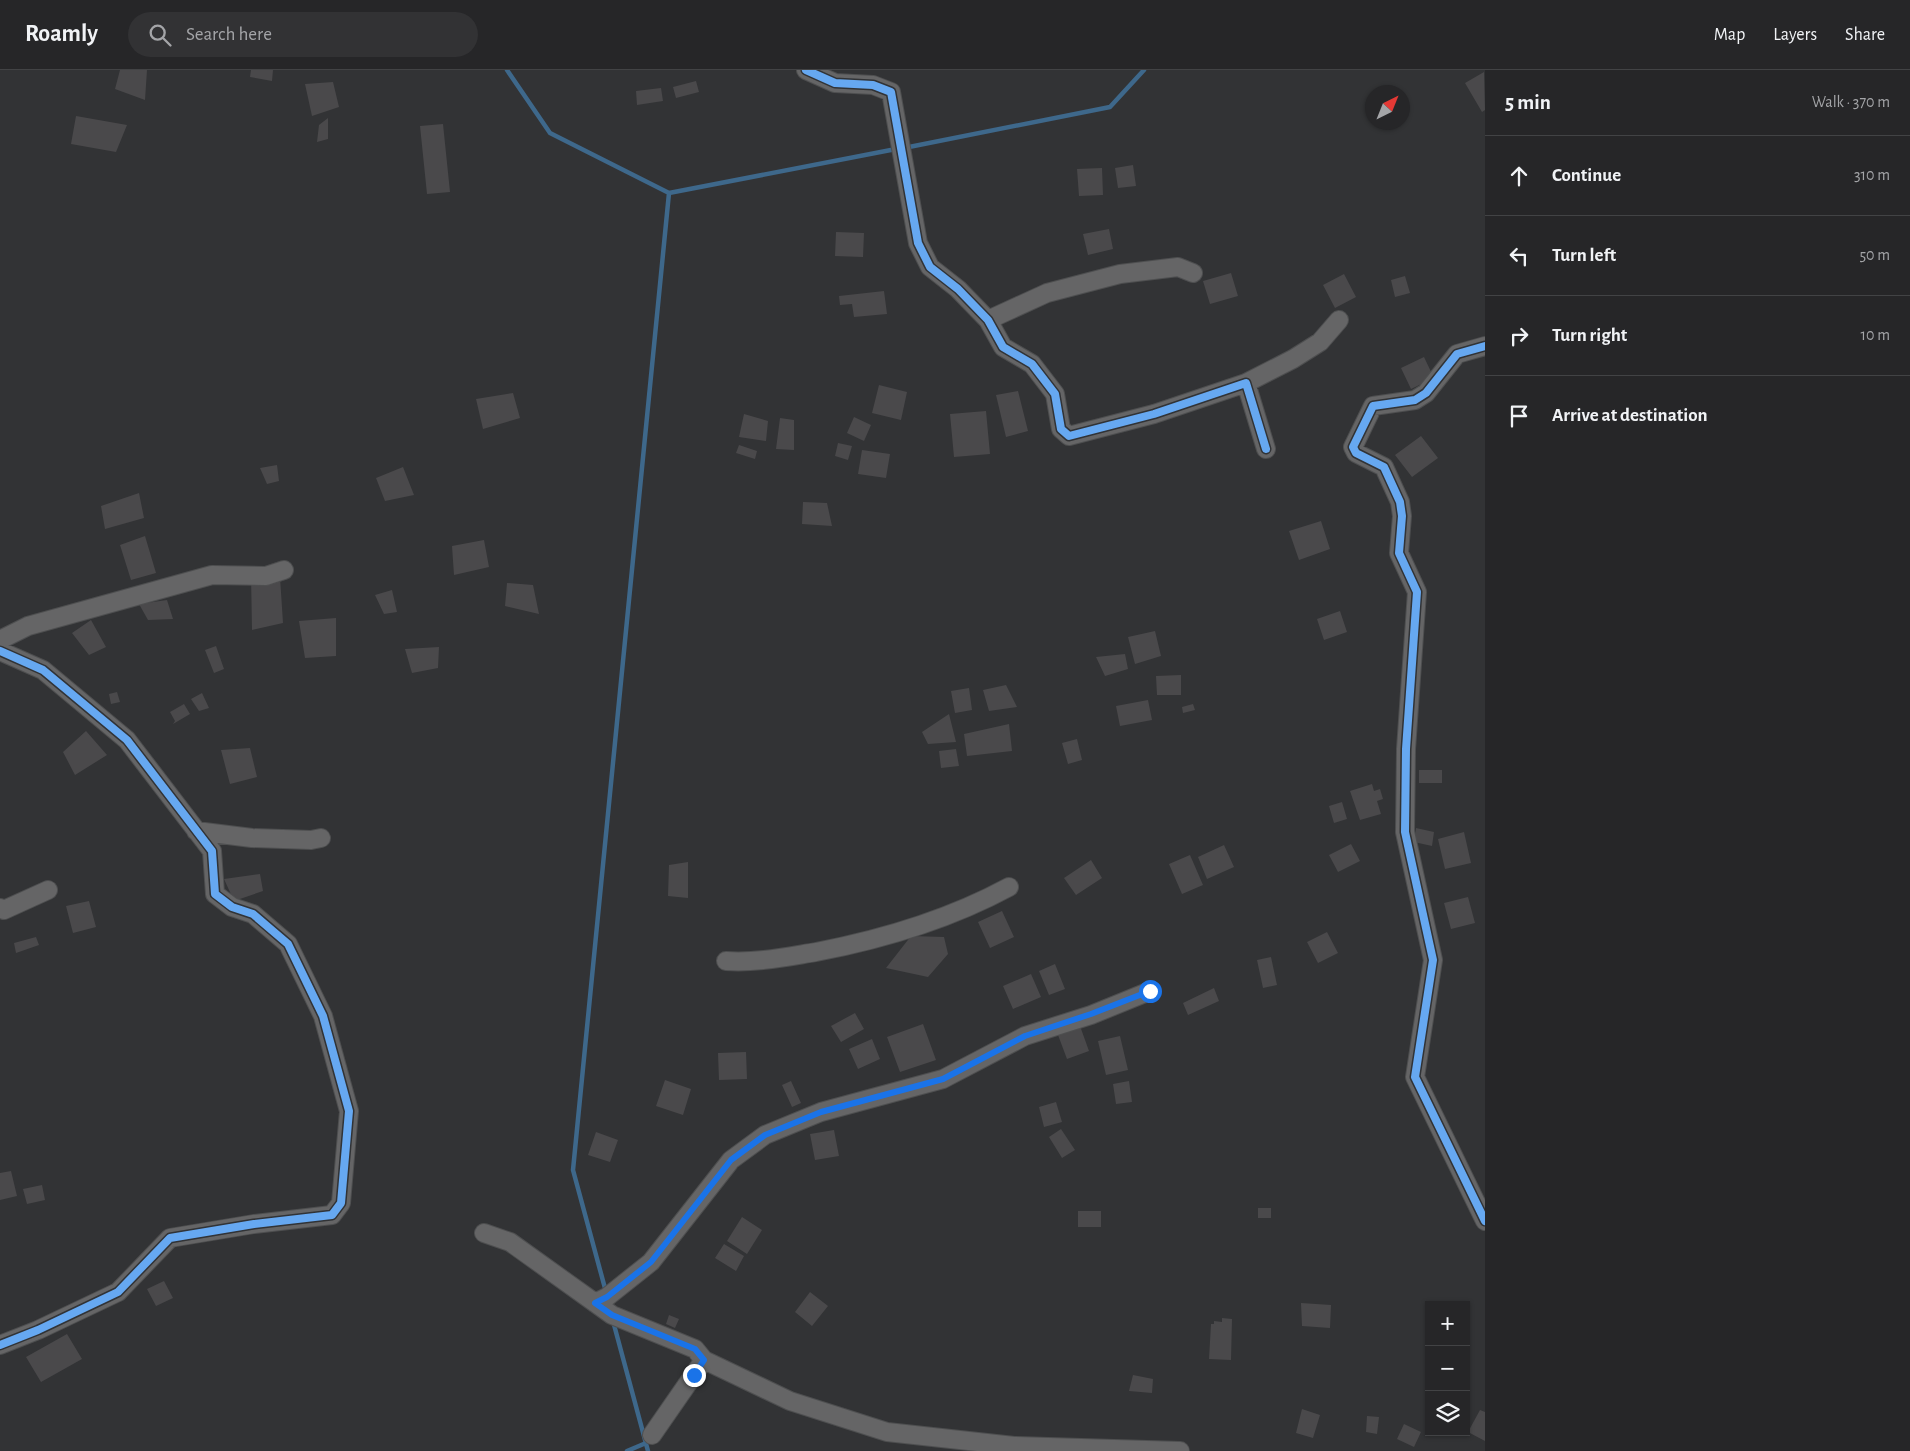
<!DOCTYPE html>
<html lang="en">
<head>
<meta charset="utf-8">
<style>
	body { margin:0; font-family:"Alegreya Sans",sans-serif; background:#323234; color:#f1f3f6 }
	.controls { position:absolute; right:15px; bottom:15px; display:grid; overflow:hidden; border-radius:0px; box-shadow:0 1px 4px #0004 }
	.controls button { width:45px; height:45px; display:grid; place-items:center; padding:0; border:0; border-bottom:1px solid #424345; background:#262628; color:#f1f3f6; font:25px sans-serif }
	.compass { position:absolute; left:1365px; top:15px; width:45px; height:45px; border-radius:50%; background:#262628; box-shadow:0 1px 4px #0004; rotate:43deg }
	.stop { position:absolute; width:15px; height:15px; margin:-11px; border:4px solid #1a73e8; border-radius:50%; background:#fff }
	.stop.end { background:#1a73e8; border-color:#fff; box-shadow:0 1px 5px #0008 }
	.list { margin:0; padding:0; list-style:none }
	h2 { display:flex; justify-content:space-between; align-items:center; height:65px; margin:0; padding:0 20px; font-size:21px }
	h2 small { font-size:16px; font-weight:400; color:#a4a5a8 }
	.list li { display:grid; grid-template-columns:32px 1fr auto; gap:15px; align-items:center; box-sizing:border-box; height:80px; padding:0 20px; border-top:1px solid #424345 }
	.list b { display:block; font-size:19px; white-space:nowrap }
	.list em { font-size:16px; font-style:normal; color:#a4a5a8 }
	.icon { flex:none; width:28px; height:28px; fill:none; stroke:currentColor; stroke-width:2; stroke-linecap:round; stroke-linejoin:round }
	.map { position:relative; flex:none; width:1485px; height:1381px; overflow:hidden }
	header { display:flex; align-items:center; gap:30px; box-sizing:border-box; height:70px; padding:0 25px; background:#262628; border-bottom:1px solid #424345 }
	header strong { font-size:24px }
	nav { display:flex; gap:28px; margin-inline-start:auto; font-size:18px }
	.search { width:350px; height:45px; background:#323234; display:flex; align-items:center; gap:12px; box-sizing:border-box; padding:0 18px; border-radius:28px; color:#a4a5a8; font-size:19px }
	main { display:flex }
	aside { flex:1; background:#262628 }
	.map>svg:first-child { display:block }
</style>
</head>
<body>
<header>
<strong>Roamly</strong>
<div class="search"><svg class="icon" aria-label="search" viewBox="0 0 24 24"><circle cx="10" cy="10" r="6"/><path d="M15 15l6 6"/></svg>Search here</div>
<nav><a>Map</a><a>Layers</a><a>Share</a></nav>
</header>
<main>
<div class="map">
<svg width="1485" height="1381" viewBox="0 0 1485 1381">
	<rect width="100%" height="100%" fill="#323335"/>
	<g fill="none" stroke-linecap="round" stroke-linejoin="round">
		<path stroke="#3e688b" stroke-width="4.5" d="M 507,0 L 550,63 L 669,123 L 573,1100 L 606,1222
			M 904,78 L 1110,37 L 1144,0
			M 669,123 L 896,79
			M 613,1251 L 648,1381
			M 627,1381 L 646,1373"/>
	</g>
	<path fill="#4a494b" d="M 120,0 L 147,0 L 145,30 L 115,19 Z
		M 251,0 L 273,0 L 272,11 L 250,7 Z
		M 1484,2 L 1485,40 L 1482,42 L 1465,13 Z
		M 696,11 L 699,22 L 676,28 L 673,17 Z
		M 333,12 L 339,37 L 312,46 L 305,14 Z
		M 661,18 L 663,31 L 637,35 L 636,21 Z
		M 76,46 L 127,55 L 116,82 L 71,74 Z
		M 328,48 L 328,69 L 317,72 L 319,55 Z
		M 443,54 L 450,122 L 427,124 L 420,56 Z
		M 1133,95 L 1136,116 L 1118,118 L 1115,98 Z
		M 1102,98 L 1103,125 L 1079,126 L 1077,99 Z
		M 1109,159 L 1113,179 L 1088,185 L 1083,164 Z
		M 836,162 L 864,163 L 863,187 L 835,186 Z
		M 1231,203 L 1238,226 L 1210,234 L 1203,211 Z
		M 1344,204 L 1356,227 L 1335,238 L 1323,215 Z
		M 1405,206 L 1410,223 L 1395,227 L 1391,210 Z
		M 884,221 L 887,244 L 854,247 L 852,234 L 840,235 L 839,226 Z
		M 1424,287 L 1434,308 L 1411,319 L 1401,298 Z
		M 879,315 L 907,322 L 901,350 L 872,343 Z
		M 1018,321 L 1028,361 L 1006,367 L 996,325 Z
		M 513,323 L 520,348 L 483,359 L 476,329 Z
		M 986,341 L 990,384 L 954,387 L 950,344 Z
		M 744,344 L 768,351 L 766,371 L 739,367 Z
		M 854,347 L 871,355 L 864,371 L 847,363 Z
		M 780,348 L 794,350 L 794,380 L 776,379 Z
		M 1421,366 L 1438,388 L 1412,407 L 1395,385 Z
		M 838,373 L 852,376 L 848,390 L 835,386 Z
		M 739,375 L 757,381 L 755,389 L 736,383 Z
		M 862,380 L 890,384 L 886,408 L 858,404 Z
		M 277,395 L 279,411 L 267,414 L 260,398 Z
		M 403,397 L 414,425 L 385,431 L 376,408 Z
		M 139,423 L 144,448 L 105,459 L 101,436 Z
		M 803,432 L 827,433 L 832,456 L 802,454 Z
		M 1321,451 L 1330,479 L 1299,490 L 1289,461 Z
		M 145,466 L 156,503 L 131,510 L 120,475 Z
		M 484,470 L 489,497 L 454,505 L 452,476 Z
		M 251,505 L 280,507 L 283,553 L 252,560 Z
		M 507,513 L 533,515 L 539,544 L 505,536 Z
		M 392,520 L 397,542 L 384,544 L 375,525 Z
		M 167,530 L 173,549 L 148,550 L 139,534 Z
		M 1340,541 L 1347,562 L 1324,570 L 1317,549 Z
		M 336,548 L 336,586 L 305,588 L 299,551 Z
		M 91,550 L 106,577 L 89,585 L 72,563 Z
		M 1155,561 L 1161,586 L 1135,594 L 1128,567 Z
		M 216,576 L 224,599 L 214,603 L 205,580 Z
		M 439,577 L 438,598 L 412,603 L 405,579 Z
		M 1125,584 L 1128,599 L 1105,606 L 1096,587 Z
		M 1181,605 L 1181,625 L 1157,625 L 1156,606 Z
		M 1006,615 L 1017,637 L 989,641 L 983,620 Z
		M 969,618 L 972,640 L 955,643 L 951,621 Z
		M 117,622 L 120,632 L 111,634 L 109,624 Z
		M 202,623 L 209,638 L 199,641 L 191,629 Z
		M 1148,630 L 1152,650 L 1120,656 L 1116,636 Z
		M 184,634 L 190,644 L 173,654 L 175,651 L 170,642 Z
		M 1193,634 L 1195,640 L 1183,643 L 1182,637 Z
		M 949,644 L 956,672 L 928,674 L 922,662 Z
		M 1009,654 L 1012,681 L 967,686 L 964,664 Z
		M 86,661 L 107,685 L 75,705 L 63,682 Z
		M 1077,669 L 1082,690 L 1068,694 L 1062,673 Z
		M 250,678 L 257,707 L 230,714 L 221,680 Z
		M 956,679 L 959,696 L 941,698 L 939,681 Z
		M 1419,700 L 1442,700 L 1442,713 L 1419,713 Z
		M 1372,714 L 1374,721 L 1380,719 L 1383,729 L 1377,731 L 1381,744 L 1360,750 L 1350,721 Z
		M 1342,732 L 1347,749 L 1334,753 L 1329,736 Z
		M 1416,758 L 1434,762 L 1432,776 L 1414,772 Z
		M 1464,762 L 1471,793 L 1445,799 L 1438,769 Z
		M 1351,774 L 1360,791 L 1338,802 L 1329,785 Z
		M 1224,775 L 1234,797 L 1207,809 L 1198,787 Z
		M 1190,785 L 1203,815 L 1182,824 L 1169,794 Z
		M 1091,790 L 1102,808 L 1076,825 L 1064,808 Z
		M 688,792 L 688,828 L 668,826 L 669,795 Z
		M 260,804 L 263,821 L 234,831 L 224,809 Z
		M 1468,827 L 1475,853 L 1451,859 L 1444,833 Z
		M 89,831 L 96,857 L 73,863 L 66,836 Z
		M 1002,841 L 1014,867 L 990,878 L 978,852 Z
		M 1327,862 L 1338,883 L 1318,893 L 1307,872 Z
		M 911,866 L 944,867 L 948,884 L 928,907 L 886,898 Z
		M 36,867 L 39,875 L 16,883 L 14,873 Z
		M 1271,887 L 1277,915 L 1263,918 L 1257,890 Z
		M 1055,894 L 1065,919 L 1049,925 L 1039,901 Z
		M 1031,904 L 1041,927 L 1013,939 L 1003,916 Z
		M 1214,918 L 1219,931 L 1188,945 L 1183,933 Z
		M 855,943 L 864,959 L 841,972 L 831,956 Z
		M 923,954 L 936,990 L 900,1002 L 887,967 Z
		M 1080,956 L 1089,981 L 1067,989 L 1058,965 Z
		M 1120,966 L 1128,1000 L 1106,1005 L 1098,971 Z
		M 872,969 L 880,989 L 858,999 L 849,979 Z
		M 746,982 L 747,1009 L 719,1010 L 718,983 Z
		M 665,1010 L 691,1019 L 683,1045 L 656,1036 Z
		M 791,1011 L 801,1033 L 792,1037 L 782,1015 Z
		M 1129,1011 L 1132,1032 L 1116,1034 L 1113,1014 Z
		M 1056,1032 L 1062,1052 L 1044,1057 L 1039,1037 Z
		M 1061,1059 L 1075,1080 L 1062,1088 L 1049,1067 Z
		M 834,1060 L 839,1086 L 815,1090 L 810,1064 Z
		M 596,1062 L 618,1070 L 610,1092 L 588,1085 Z
		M 11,1101 L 17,1126 L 0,1130 L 0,1103 Z
		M 42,1115 L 45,1130 L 27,1134 L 23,1119 Z
		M 1258,1138 L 1271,1138 L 1271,1148 L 1258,1148 Z
		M 1078,1141 L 1101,1141 L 1101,1157 L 1078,1157 Z
		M 742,1147 L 762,1160 L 747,1184 L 727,1171 Z
		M 724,1174 L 744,1186 L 736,1201 L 715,1188 Z
		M 164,1211 L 173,1228 L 156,1236 L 147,1219 Z
		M 810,1222 L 828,1236 L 812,1256 L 795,1242 Z
		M 1301,1233 L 1331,1235 L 1330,1258 L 1302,1256 Z
		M 669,1245 L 679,1249 L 675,1258 L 666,1254 Z
		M 1222,1248 L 1232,1249 L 1231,1290 L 1209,1289 L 1211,1254 L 1214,1254 L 1214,1251 L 1222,1252 Z
		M 67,1264 L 82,1289 L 41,1312 L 26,1287 Z
		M 1133,1305 L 1153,1309 L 1152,1323 L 1129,1321 Z
		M 1302,1339 L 1320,1345 L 1313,1368 L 1296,1363 Z
		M 1480,1340 L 1485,1342 L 1485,1371 L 1468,1362 Z
		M 1367,1346 L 1379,1347 L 1377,1364 L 1366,1362 Z
		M 1404,1354 L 1421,1362 L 1414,1377 L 1397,1369 Z"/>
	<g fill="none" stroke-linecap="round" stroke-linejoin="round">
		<g stroke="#4e4f50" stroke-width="20">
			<path id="street" d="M 806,0 L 835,13 L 873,15 L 891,22 L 918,173 L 930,197 L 958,219 L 988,250 L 1003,277 L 1032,294 L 1055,324 L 1061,359 L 1069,366 L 1154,344 L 1246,313 L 1266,379
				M 988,250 L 1047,223 L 1120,204 L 1178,197 L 1193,203
				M 1485,276 L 1457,284 L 1426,323 L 1415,330 L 1373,336 L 1353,377 L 1356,383 L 1384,397 L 1400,432 L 1402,446 L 1399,483 L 1417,522 L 1406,679 L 1405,762 L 1433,890 L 1415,1007 L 1485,1151
				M 1246,313 L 1293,289 L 1320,272 L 1339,250
				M 0,570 L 28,556 L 212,505 L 266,506 L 284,500
				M 0,581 L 43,600 L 127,670 L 212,781 L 215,824 L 232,837 L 253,844 L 288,874 L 323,946 L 349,1041 L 341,1133 L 332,1145 L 254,1154 L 170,1168 L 118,1222 L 38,1260 L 0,1275
				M 196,761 L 252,768 L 311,770 L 321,768
				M 0,838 L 4,840 L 48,820
				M 726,891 C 757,893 785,887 816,882 C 884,869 948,850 1009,817
				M 484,1163 L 510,1172 L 612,1245 L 695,1279 L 704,1290
				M 595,1233 L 607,1227 L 651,1192 L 731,1090 L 765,1065 L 821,1042 L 943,1009 L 1025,966 L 1091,945 L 1150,921
				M 652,1365 L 704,1290 L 790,1331 L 887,1362 L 1014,1376 L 1180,1381"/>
		</g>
		<use href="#street" stroke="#656566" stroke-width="18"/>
		<g stroke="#313336" stroke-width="11">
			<path id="cycleway" d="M 806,0 L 835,13 L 873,15 L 891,22 L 918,173 L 930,197 L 958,219 L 988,250 L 1003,277 L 1032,294 L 1055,324 L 1061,359 L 1069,366 L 1154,344 L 1246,313 L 1266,379
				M 1485,276 L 1457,284 L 1426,323 L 1415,330 L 1373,336 L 1353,377 L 1356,383 L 1384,397 L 1400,432 L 1402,446 L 1399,483 L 1417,522 L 1406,679 L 1405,762 L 1433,890 L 1415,1007 L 1485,1151
				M 0,581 L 43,600 L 127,670 L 212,781 L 215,824 L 232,837 L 253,844 L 288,874 L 323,946 L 349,1041 L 341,1133 L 332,1145 L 254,1154 L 170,1168 L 118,1222 L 38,1260 L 0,1275"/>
		</g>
		<use href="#cycleway" stroke="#66a8f1" stroke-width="8"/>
	</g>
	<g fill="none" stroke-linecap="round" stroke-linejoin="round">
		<path stroke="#1a73e8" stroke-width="6" d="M 694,1305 L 704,1290 L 695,1279 L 612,1245 L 595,1233 L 607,1227 L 651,1192 L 731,1090 L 765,1065 L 821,1042 L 943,1009 L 1025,966 L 1091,944 L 1150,921"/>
	</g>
</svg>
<div class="controls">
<button>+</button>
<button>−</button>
<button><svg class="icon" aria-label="layers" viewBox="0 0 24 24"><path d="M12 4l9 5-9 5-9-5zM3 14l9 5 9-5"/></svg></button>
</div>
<svg class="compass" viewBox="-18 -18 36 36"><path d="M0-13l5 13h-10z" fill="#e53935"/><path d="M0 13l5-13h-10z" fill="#a4a5a8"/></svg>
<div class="stop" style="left:1150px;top:921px"></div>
<div class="stop end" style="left:694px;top:1305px"></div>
</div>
<aside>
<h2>5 min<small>Walk · 370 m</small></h2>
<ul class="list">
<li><svg class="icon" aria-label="ahead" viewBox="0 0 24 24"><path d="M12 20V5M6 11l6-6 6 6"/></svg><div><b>Continue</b></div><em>310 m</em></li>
<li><svg class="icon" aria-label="left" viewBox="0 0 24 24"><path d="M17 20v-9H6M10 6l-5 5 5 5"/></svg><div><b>Turn left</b></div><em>50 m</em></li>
<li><svg class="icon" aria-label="right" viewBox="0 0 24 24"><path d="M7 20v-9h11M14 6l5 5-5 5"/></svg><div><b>Turn right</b></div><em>10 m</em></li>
<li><svg class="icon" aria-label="arrive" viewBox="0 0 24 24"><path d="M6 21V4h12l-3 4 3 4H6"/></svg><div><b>Arrive at destination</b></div></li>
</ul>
</aside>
</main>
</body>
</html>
